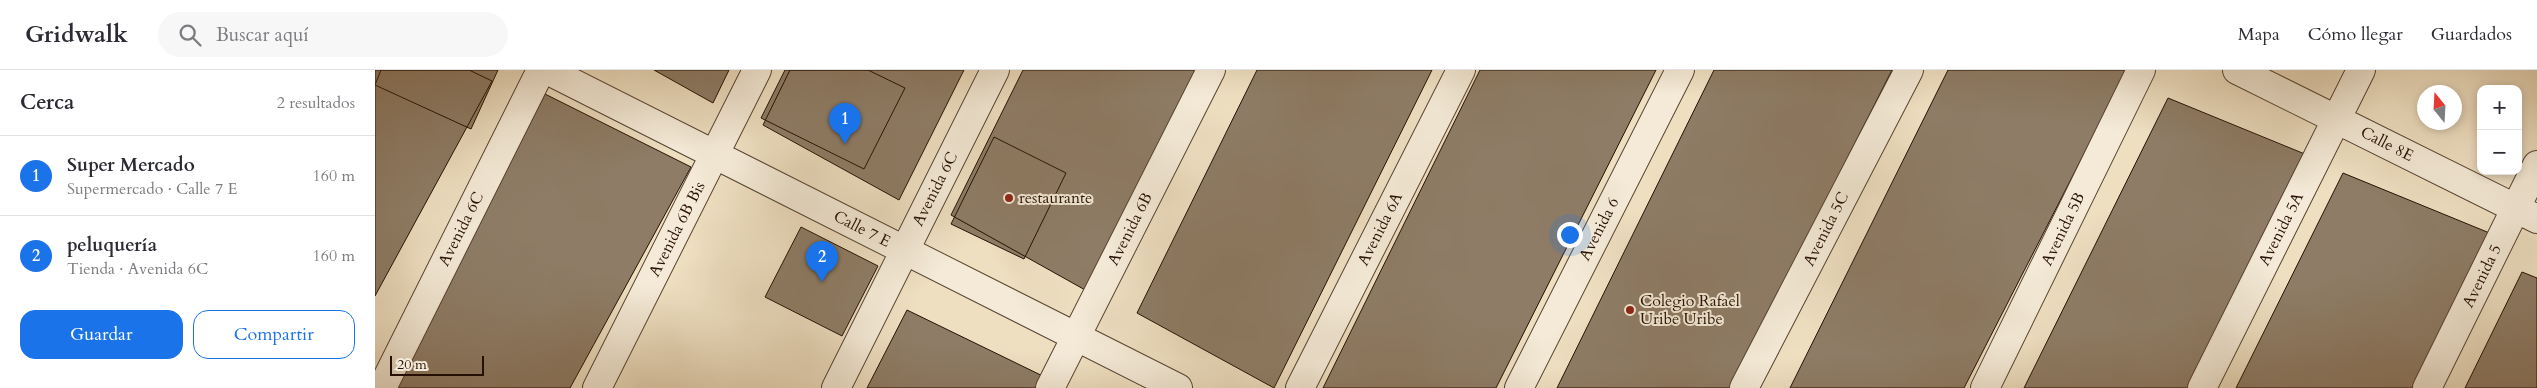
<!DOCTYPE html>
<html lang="es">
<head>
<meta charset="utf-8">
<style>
	body { margin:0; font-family:Cardo,serif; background:#f7f7f7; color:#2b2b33 }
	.controls { position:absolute; right:15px; top:15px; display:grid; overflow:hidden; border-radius:10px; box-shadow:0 2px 8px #0003 }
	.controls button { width:45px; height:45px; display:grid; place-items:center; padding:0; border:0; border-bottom:1px solid #e1e1e2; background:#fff; color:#2b2b33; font:25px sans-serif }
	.compass { position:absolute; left:2042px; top:15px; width:45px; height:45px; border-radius:50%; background:#fff; box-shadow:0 2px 8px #0003; rotate:342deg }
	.scale { position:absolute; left:15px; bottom:12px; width:94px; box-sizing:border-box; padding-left:5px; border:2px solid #251003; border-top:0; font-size:14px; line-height:18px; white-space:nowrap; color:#251003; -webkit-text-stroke:4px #f4ead7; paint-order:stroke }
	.you { position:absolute; left:1194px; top:164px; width:18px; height:18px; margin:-12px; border:4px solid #fff; border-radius:50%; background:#1a73e8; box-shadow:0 0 0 8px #1a73e833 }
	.badge { display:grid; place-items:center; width:32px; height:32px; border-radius:50%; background:#1a73e8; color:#fff; font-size:16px; font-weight:700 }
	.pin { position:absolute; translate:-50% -41px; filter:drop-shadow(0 1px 2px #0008) }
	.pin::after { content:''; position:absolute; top:26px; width:18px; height:15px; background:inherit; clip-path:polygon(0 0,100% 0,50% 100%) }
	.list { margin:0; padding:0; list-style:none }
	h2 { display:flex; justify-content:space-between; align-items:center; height:65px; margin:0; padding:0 20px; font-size:21px }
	h2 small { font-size:16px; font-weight:400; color:#7c7c81 }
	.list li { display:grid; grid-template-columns:32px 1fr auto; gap:15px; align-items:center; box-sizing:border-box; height:80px; padding:0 20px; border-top:1px solid #e1e1e2 }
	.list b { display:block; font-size:19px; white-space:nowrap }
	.list p { margin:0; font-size:16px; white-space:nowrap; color:#7c7c81 }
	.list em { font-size:16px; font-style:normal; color:#7c7c81 }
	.actions { display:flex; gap:10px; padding:15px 20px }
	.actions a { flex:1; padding:11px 0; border:1px solid #1a73e8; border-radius:15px; text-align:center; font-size:18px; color:#1a73e8 }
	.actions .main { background:#1a73e8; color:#fff }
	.icon { flex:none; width:28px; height:28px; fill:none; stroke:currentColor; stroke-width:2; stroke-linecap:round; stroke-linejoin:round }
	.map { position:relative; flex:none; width:2162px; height:318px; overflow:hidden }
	header { display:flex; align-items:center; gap:30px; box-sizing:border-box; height:70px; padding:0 25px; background:#fff; border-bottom:1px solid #e1e1e2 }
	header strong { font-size:24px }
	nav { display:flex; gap:28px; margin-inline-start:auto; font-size:18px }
	.search { width:350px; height:45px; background:#f7f7f7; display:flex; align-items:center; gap:12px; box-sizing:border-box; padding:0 18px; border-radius:28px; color:#7c7c81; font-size:19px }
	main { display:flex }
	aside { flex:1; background:#fff }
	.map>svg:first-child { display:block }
</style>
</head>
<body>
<header>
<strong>Gridwalk</strong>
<div class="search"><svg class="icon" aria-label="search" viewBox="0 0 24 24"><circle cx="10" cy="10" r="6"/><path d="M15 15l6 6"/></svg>Buscar aquí</div>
<nav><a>Mapa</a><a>Cómo llegar</a><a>Guardados</a></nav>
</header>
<main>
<aside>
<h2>Cerca<small>2 resultados</small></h2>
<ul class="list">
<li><span class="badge">1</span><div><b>Super Mercado</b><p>Supermercado · Calle 7 E</p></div><em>160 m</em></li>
<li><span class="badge">2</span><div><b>peluquería</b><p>Tienda · Avenida 6C</p></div><em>160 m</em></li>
</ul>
<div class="actions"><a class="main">Guardar</a><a>Compartir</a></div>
</aside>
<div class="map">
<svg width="2162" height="318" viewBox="0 0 2162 318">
	<rect width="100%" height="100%" fill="#eedfc1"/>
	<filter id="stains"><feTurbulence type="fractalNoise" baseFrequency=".004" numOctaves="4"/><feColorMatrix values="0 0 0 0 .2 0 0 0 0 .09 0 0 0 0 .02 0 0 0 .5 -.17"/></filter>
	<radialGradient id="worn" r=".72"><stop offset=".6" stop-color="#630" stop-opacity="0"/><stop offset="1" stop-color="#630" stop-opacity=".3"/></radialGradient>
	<path fill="#8e7c66" stroke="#251003" d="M 0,0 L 94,0 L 117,11 L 0,226 Z
		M 6,0 L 123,0 L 96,59 L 0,15 Z
		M 279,0 L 354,0 L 338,33 Z
		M 410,0 L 493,0 L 530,18 L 489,99 L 386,48 Z
		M 415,0 L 589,0 L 524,130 L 388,55 Z
		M 648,0 L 822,0 L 712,221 L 576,145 Z
		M 882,0 L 1057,0 L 899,318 L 762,243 Z
		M 1105,0 L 1281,0 L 1121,318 L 948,318 Z
		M 1339,0 L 1517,0 L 1356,318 L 1182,318 Z
		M 1573,0 L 1752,0 L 1589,318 L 1415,318 Z
		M 170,24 L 316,97 L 195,318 L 19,318 Z
		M 1793,28 L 1942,89 L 1825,318 L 1649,318 Z
		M 619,67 L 691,103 L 649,189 L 576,154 Z
		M 1968,103 L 2117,164 L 2038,318 L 1861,318 Z
		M 426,157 L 503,196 L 467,266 L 390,227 Z
		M 2147,202 L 2162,208 L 2162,318 L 2090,318 Z
		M 532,240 L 678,311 L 674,318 L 492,318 Z"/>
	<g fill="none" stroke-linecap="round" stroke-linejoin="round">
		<g stroke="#574432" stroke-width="30">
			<path id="street" d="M 172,0 L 803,318
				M 1862,0 L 2162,149
				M 7,318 L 166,0
				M 222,318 L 382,0
				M 461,318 L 620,0
				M 675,318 L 836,0
				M 925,318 L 1086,0
				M 1144,318 L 1305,0
				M 1369,318 L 1534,0
				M 1610,318 L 1766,0
				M 1827,318 L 1986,0
				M 2052,318 L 2162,95"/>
		</g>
		<use href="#street" stroke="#f4ead7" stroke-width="28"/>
	</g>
	<g fill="#8f2418" stroke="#f4ead7" stroke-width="2">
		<circle cx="634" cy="128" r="5"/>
		<circle cx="1255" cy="240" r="5"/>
	</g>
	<g text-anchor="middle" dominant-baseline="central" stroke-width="4" stroke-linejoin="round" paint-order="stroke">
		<g font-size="16" fill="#251003" stroke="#f4ead7">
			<text transform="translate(2012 74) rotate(27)">Calle 8E</text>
			<text transform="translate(560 119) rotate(-63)">Avenida 6C</text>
			<text transform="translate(86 159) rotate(-63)">Avenida 6C</text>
			<text transform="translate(302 159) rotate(-63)">Avenida 6B Bis</text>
			<text transform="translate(487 159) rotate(27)">Calle 7 E</text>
			<text transform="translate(755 159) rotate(-63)">Avenida 6B</text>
			<text transform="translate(1005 159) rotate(-63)">Avenida 6A</text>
			<text transform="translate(1224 159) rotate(-63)">Avenida 6</text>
			<text transform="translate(1451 159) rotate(-63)">Avenida 5C</text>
			<text transform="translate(1688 159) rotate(-64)">Avenida 5B</text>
			<text transform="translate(1906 159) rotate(-63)">Avenida 5A</text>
			<text transform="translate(2107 206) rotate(-64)">Avenida 5</text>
		</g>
		<g font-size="16" fill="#251003" stroke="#f4ead7" text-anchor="start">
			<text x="644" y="128">restaurante</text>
			<text x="1265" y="231">Colegio Rafael<tspan x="1265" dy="18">Uribe Uribe</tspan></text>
		</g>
	</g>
	<rect width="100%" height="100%" filter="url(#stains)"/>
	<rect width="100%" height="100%" fill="url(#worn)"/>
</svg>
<div class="controls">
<button>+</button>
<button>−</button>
</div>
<svg class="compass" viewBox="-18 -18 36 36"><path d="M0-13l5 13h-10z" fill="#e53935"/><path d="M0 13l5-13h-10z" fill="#7c7c81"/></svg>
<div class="scale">20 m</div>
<div class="you"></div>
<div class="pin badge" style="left:470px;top:74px">1</div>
<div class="pin badge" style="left:447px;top:212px">2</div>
</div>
</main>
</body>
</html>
